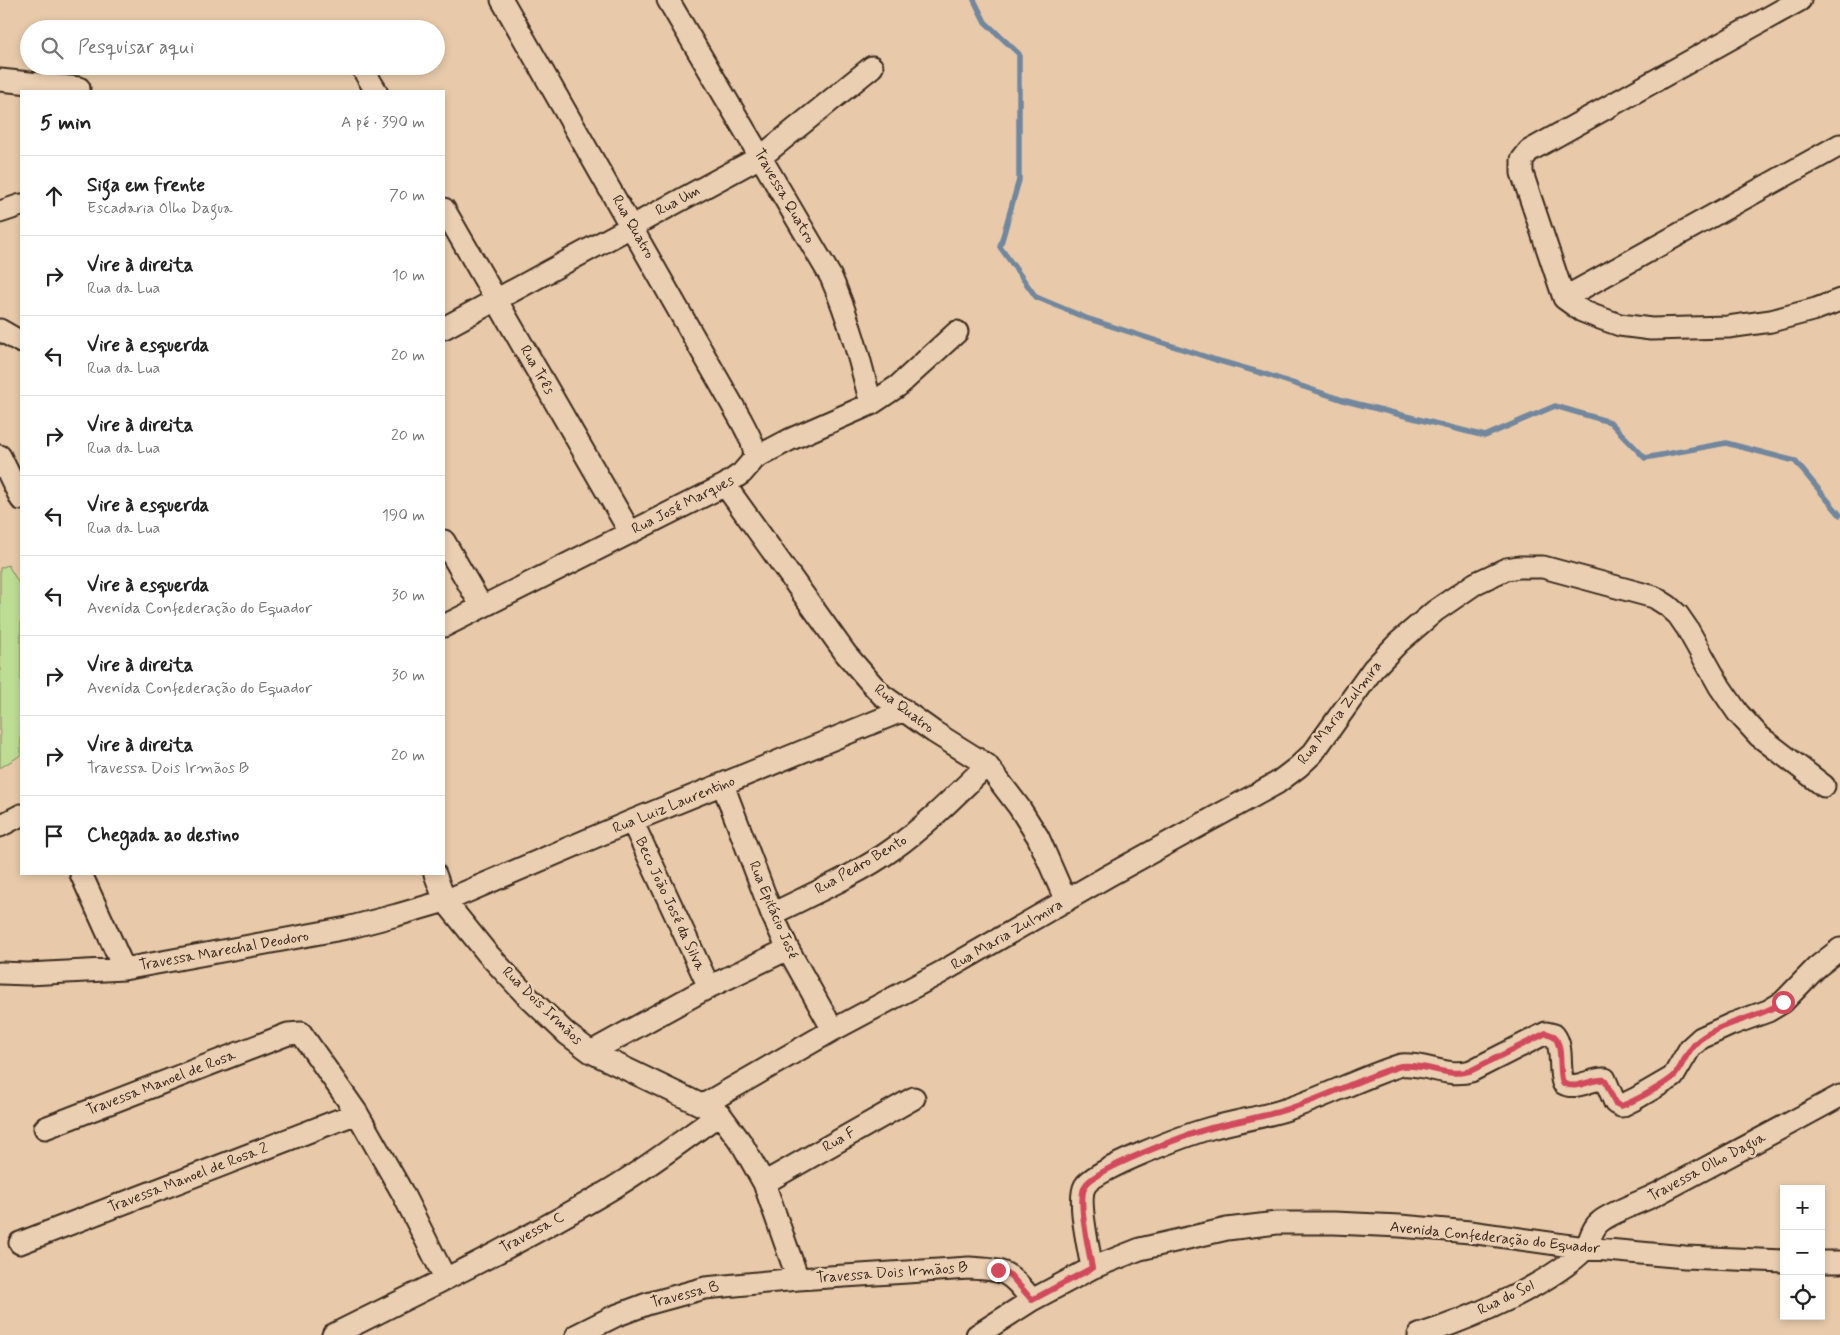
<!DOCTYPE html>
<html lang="pt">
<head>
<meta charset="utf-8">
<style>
	body { margin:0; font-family:Mynerve,sans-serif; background:#f6f6f6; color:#222 }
	.controls { position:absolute; right:15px; bottom:15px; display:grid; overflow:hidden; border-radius:0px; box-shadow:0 2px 8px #0003 }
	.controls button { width:45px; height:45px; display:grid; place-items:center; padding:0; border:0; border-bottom:1px solid #e0e0e0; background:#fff; color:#222; font:25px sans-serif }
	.stop { position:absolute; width:15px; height:15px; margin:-11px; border:4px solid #d1495b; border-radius:50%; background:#fff }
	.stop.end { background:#d1495b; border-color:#fff; box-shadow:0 1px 5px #0008 }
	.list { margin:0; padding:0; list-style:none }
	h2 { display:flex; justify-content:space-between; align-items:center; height:65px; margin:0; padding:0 20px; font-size:21px }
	h2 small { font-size:16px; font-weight:400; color:#767676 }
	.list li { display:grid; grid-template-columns:32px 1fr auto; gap:15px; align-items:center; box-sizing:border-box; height:80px; padding:0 20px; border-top:1px solid #e0e0e0 }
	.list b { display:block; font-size:19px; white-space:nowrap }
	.list p { margin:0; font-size:16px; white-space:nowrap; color:#767676 }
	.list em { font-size:16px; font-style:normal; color:#767676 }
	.icon { flex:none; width:28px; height:28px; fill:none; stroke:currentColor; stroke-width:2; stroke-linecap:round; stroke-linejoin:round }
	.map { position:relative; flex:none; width:1840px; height:1335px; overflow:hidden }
	.search { position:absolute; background:#fff; box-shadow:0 2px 8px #0003; left:20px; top:20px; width:425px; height:55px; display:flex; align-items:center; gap:12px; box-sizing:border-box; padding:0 18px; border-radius:28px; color:#767676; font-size:19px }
	.panel { position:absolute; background:#fff; box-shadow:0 2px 8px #0003; left:20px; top:90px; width:425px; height:785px; border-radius:0px }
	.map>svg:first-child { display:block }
</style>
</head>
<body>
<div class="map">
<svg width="1840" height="1335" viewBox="0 0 1840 1335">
	<rect width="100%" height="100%" fill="#e8caaa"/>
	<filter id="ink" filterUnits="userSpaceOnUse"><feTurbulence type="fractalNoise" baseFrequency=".02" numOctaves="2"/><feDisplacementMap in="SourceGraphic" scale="10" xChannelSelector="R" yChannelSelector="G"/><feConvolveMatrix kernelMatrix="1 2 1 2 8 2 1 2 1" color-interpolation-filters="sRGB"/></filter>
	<g filter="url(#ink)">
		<path fill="#bddc94" stroke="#7c8359" d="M 8,565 L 21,587 L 21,755 L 0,768 L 0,568 Z"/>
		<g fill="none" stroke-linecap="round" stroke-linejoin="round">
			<path stroke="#72879d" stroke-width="5.5" d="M 974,0 L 985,22 L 1019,54 L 1019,180 L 1000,247 L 1036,297 L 1086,318 L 1216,360 L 1265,374 L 1346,401 L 1485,436 L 1555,406 L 1610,422 L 1645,458 L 1726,443 L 1795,461 L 1840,515"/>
			<g stroke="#3b2a1e" stroke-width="25">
				<path id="minor" d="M 502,0 L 741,420 C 747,432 755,444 755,458
					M 668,0 L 831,277 C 849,318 860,360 871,404
					M 1800,0 L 1529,151 L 1522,160 L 1522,173 L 1564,298 L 1582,311 L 1597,317 L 1620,325 L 1651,329 L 1728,327 L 1771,321 L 1816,309 L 1840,300
					M 361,66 L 376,91
					M 0,80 L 79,88
					M 444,209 L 630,532
					M 0,212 L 21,205
					M 1564,298 L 1840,145
					M 444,328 L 762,156 L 872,67
					M 0,330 L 21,342
					M 0,456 L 21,499
					M 725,485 L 846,654 L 871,683 L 882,695 L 934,732 L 987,765 L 1019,807 L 1038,837 L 1066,901
					M 444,541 L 482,607
					M 444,626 L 725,485 L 742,473 L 755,458 L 789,440 L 871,404 L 898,386 L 957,332
					M 723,785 L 772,914 L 788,949 L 833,1030
					M 632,821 L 709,987
					M 0,826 L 21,815
					M 81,874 L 124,969
					M 435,874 L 445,901 L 487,953 L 526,995 L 567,1034 L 591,1052 L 720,1114 L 742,1144 L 764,1183 L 798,1279
					M 772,914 C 812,894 857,875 893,849 C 927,825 957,794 987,765
					M 0,973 L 28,974 L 124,969 L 347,928 L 397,915 L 445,901 L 632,821 L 904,710
					M 591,1052 L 709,987 L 788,949
					M 703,1105 L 833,1030 L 940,973 L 1108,876 L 1277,783 L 1298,767 L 1313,753 L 1373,669 L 1399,642 L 1435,611 L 1476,583 L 1506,569 L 1519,567 L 1543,567 L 1654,597 L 1668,606 L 1678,615 L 1687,628 L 1720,687 L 1738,713 L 1759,736 L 1824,786
					M 45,1128 L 288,1034 L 301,1033 L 357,1113 L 402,1192 L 445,1278
					M 764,1183 L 914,1098
					M 20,1243 L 357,1113
					M 1821,1262 L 1840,1262
					M 1092,1268 C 1089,1250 1077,1200 1085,1186 C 1094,1169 1189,1134 1211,1128 C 1237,1121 1263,1117 1288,1109 C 1327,1096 1363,1077 1401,1065 C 1426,1063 1447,1078 1471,1071 L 1546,1033 L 1554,1035 C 1564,1047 1558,1068 1563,1083 C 1576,1091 1591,1078 1605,1079 L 1615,1103 L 1621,1106 L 1635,1099 L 1673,1077 L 1690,1048 L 1701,1038 L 1732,1024 L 1768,1011 L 1783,1002 L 1817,967 L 1840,949
					M 333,1335 C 425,1289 519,1244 608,1191 C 647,1168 683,1140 720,1114
					M 577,1335 L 615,1316 L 647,1304 L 705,1288 L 798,1279 L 969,1268 C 1007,1270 1008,1271 1032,1300
					M 977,1335 L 1032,1300 L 1092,1268 L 1140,1249 L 1227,1229 L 1277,1223 L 1334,1223 L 1400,1226 L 1470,1232 L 1585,1248 L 1685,1257 L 1784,1261
					M 1419,1335 C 1467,1320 1549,1285 1584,1250 C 1591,1242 1590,1229 1601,1221 C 1616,1210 1642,1202 1659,1193 C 1719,1161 1780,1129 1840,1096"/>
			</g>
			<use href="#minor" stroke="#ebcfb2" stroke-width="21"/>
		</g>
	</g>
	<g fill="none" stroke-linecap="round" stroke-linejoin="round" filter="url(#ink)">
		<path stroke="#d1495b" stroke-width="6" d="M 998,1270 L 1010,1275 L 1032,1300 L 1092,1268 C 1089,1250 1077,1200 1085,1186 C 1094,1169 1189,1134 1211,1128 C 1237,1121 1263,1117 1288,1109 C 1327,1097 1363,1077 1401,1066 C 1426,1063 1447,1078 1470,1071 L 1546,1033 L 1554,1036 C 1564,1048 1558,1068 1563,1083 C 1577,1091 1591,1078 1605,1080 L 1615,1103 L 1621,1106 C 1633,1102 1668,1083 1675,1075 C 1684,1063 1687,1050 1699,1040 C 1723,1021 1758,1019 1783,1002"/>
	</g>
	<g text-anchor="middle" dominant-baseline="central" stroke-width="5" stroke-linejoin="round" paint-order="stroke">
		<g font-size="15" fill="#3b2a1e" stroke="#ebcfb2">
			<text transform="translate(784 196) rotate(60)">Travessa Quatro</text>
			<text transform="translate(678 201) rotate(-28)">Rua Um</text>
			<text transform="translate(633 227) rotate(60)">Rua Quatro</text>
			<text transform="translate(537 370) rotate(60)">Rua Três</text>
			<text transform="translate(683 505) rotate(-27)">Rua José Marques</text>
			<text transform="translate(904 709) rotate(37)">Rua Quatro</text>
			<text transform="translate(1340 713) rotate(-52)">Rua Maria Zulmira</text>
			<text transform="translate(674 805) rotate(-22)">Rua Luiz Laurentino</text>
			<text transform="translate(861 865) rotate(-30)">Rua Pedro Bento</text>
			<text transform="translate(670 904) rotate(65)">Beco João José da Silva</text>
			<text transform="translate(773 910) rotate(67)">Rua Epitácio José</text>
			<text transform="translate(1007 935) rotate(-30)">Rua Maria Zulmira</text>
			<text transform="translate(224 951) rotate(-10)">Travessa Marechal Deodoro</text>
			<text transform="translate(542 1006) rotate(44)">Rua Dois Irmãos</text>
			<text transform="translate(161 1083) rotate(-21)">Travessa Manoel de Rosa</text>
			<text transform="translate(839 1140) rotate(-30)">Rua F</text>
			<text transform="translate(1707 1167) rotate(-28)">Travessa Olho Dagua</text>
			<text transform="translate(188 1178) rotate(-21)">Travessa Manoel de Rosa 2</text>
			<text transform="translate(532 1233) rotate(-28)">Travessa C</text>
			<text transform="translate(1495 1238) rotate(6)">Avenida Confederação do Equador</text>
			<text transform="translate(892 1273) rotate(-4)">Travessa Dois Irmãos B</text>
			<text transform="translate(685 1295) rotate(-14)">Travessa B</text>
			<text transform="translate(1506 1298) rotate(-26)">Rua do Sol</text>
		</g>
	</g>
</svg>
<div class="controls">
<button>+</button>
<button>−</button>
<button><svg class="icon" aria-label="locate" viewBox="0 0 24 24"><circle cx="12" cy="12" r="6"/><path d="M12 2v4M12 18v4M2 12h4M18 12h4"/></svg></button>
</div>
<div class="stop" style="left:1783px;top:1002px"></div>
<div class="stop end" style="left:998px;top:1270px"></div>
<div class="search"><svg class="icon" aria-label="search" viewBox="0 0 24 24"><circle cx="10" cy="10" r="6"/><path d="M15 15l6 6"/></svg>Pesquisar aqui</div>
<section class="panel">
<h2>5 min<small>A pé · 390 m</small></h2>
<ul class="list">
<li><svg class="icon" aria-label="ahead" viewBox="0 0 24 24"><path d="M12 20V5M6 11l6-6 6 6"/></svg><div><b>Siga em frente</b><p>Escadaria Olho Dagua</p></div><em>70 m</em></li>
<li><svg class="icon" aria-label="right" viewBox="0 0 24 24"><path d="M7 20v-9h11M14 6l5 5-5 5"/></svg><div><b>Vire à direita</b><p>Rua da Lua</p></div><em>10 m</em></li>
<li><svg class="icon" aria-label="left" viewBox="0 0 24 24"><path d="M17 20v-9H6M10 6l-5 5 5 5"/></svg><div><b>Vire à esquerda</b><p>Rua da Lua</p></div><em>20 m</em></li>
<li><svg class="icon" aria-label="right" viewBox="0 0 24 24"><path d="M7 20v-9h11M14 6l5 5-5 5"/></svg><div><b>Vire à direita</b><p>Rua da Lua</p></div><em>20 m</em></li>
<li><svg class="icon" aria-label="left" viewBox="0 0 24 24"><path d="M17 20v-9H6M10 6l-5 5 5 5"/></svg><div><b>Vire à esquerda</b><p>Rua da Lua</p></div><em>190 m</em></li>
<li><svg class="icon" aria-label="left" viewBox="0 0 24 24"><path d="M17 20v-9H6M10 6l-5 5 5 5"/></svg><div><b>Vire à esquerda</b><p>Avenida Confederação do Equador</p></div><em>30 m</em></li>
<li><svg class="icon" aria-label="right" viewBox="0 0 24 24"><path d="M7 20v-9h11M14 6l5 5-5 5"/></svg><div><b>Vire à direita</b><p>Avenida Confederação do Equador</p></div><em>30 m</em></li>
<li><svg class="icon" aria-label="right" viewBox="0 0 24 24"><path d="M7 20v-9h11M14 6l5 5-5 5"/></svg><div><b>Vire à direita</b><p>Travessa Dois Irmãos B</p></div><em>20 m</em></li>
<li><svg class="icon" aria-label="arrive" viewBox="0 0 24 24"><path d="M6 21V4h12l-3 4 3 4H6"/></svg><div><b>Chegada ao destino</b></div></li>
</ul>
</section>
</div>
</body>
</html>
